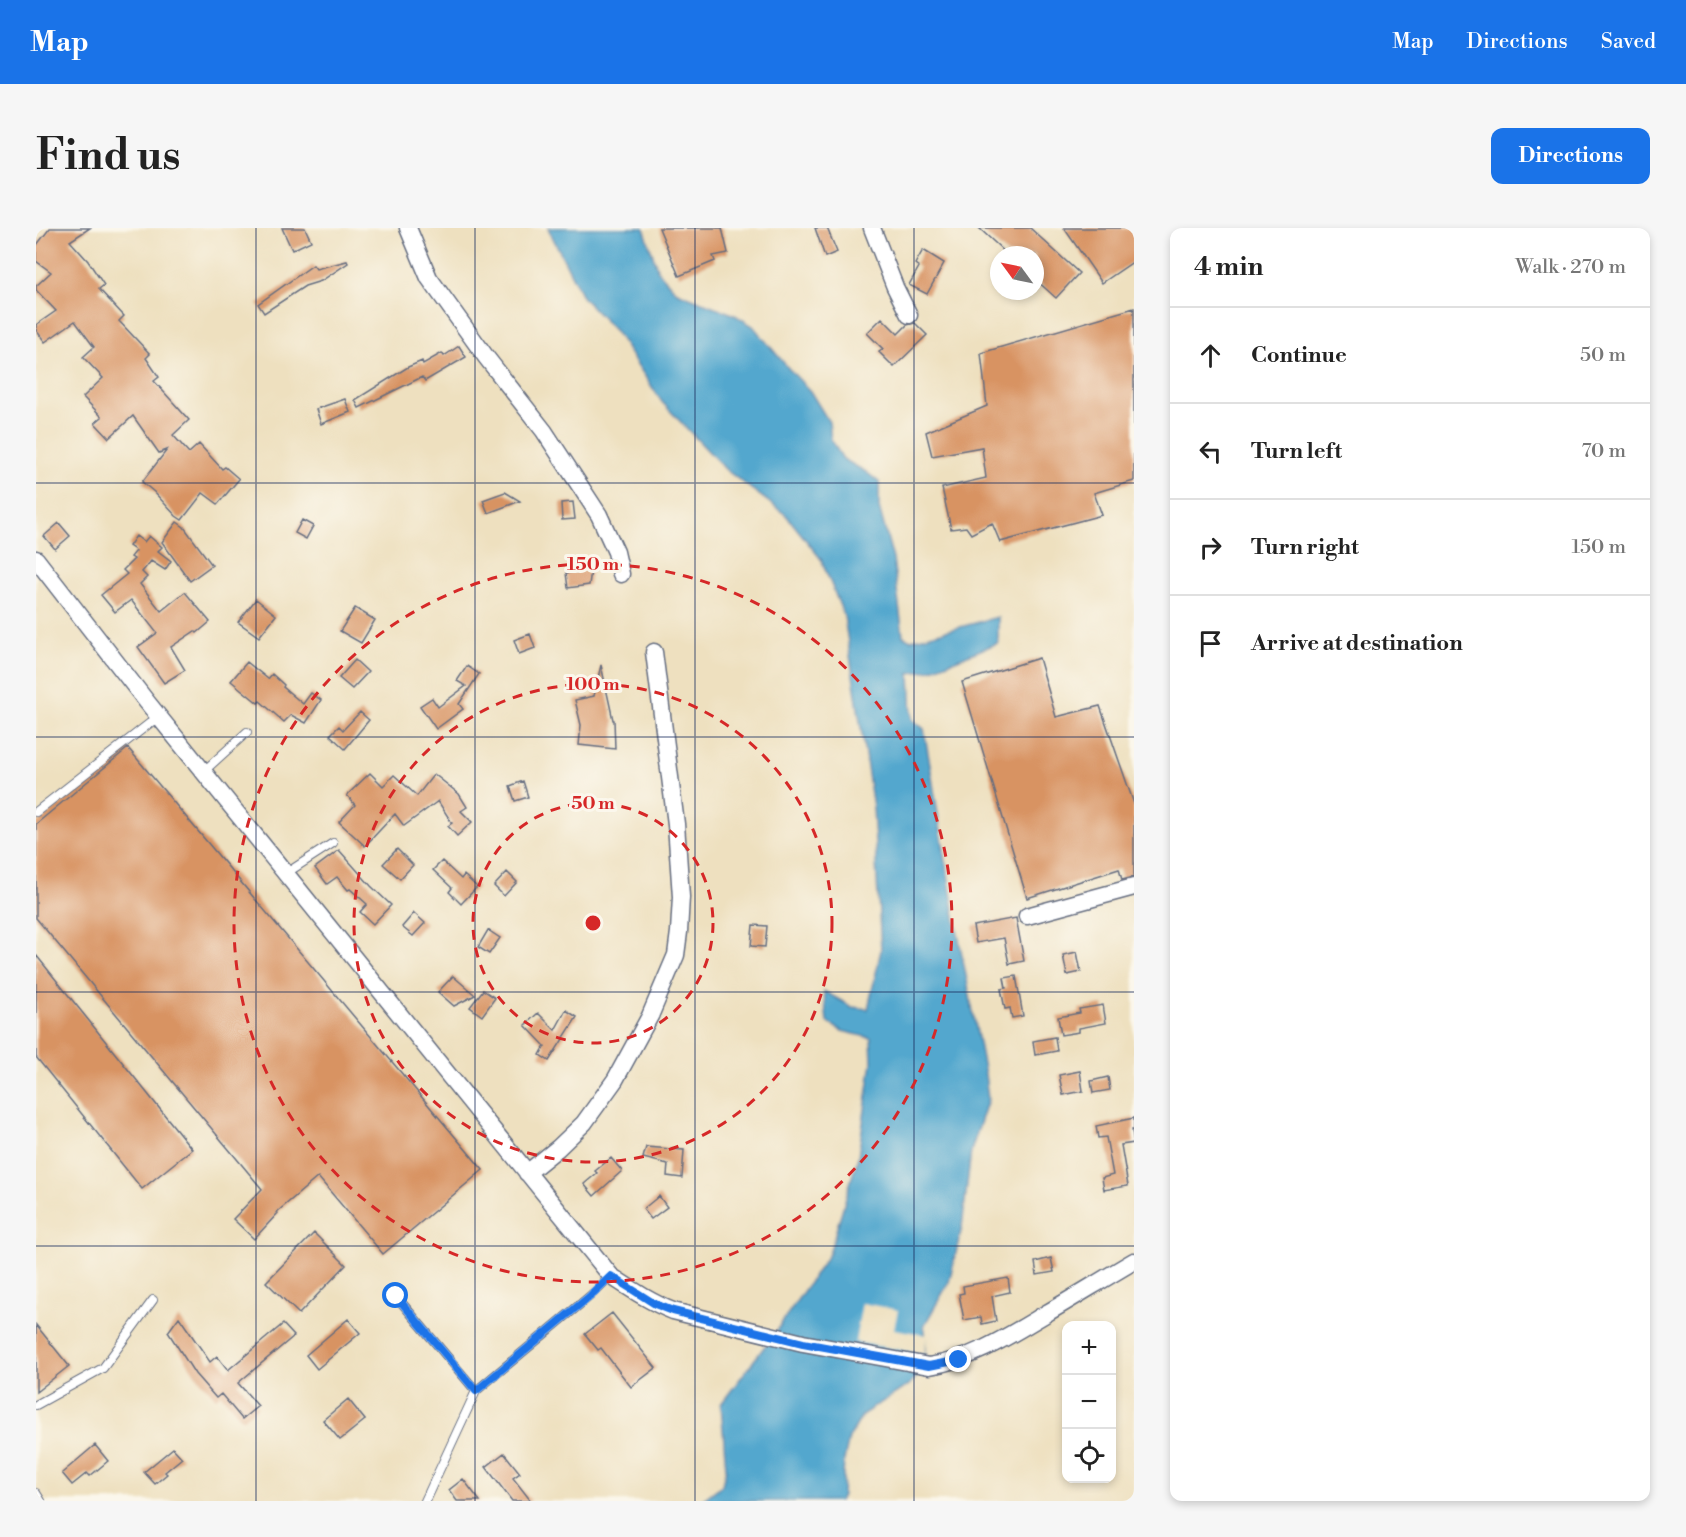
<!DOCTYPE html>
<html lang="en">
<head>
<meta charset="utf-8">
<style>
	body { margin:0; font-family:"Libre Bodoni",serif; background:#f6f6f6; color:#222 }
	.controls { position:absolute; right:18px; bottom:18px; display:grid; overflow:hidden; border-radius:12px; box-shadow:0 3px 9px #0003 }
	.controls button { width:54px; height:54px; display:grid; place-items:center; padding:0; border:0; border-bottom:2px solid #e0e0e0; background:#fff; color:#222; font:30px sans-serif }
	.compass { position:absolute; left:954px; top:18px; width:54px; height:54px; border-radius:50%; background:#fff; box-shadow:0 3px 9px #0003; rotate:303deg }
	.stop { position:absolute; width:18px; height:18px; margin:-14px; border:4px solid #1a73e8; border-radius:50%; background:#fff }
	.stop.end { background:#1a73e8; border-color:#fff; box-shadow:0 2px 6px #0008 }
	.list { margin:0; padding:0; list-style:none }
	h2 { display:flex; justify-content:space-between; align-items:center; height:78px; margin:0; padding:0 24px; font-size:26px }
	h2 small { font-size:20px; font-weight:400; color:#767676 }
	.list li { display:grid; grid-template-columns:39px 1fr auto; gap:18px; align-items:center; box-sizing:border-box; height:96px; padding:0 24px; border-top:2px solid #e0e0e0 }
	.list b { display:block; font-size:22px; white-space:nowrap }
	.list em { font-size:20px; font-style:normal; color:#767676 }
	.icon { flex:none; width:33px; height:33px; fill:none; stroke:currentColor; stroke-width:2; stroke-linecap:round; stroke-linejoin:round }
	.map { position:relative; flex:none; width:1098px; height:1273px; overflow:hidden; border-radius:12px }
	header { display:flex; align-items:center; gap:36px; box-sizing:border-box; height:84px; padding:0 30px; background:#1a73e8; color:#fff }
	header strong { font-size:28px }
	nav { display:flex; gap:33px; margin-inline-start:auto; font-size:21px }
	.intro { display:flex; align-items:center; justify-content:space-between; box-sizing:border-box; height:144px; padding:0 36px }
	h1 { margin:0; font-size:42px }
	.button { padding:15px 27px; border-radius:12px; background:#1a73e8; color:#fff; font-size:21px; font-weight:700 }
	main { display:flex; gap:36px; padding:0 36px }
	aside { flex:1; background:#fff; border-radius:12px; box-shadow:0 3px 9px #0003 }
	.map>svg:first-child { display:block }
</style>
</head>
<body>
<header>
<strong>Map</strong>
<nav><a>Map</a><a>Directions</a><a>Saved</a></nav>
</header>
<div class="intro"><h1>Find us</h1><a class="button">Directions</a></div>
<main>
<div class="map">
<svg width="1098" height="1273" viewBox="0 0 1098 1273">
	<rect width="100%" height="100%" fill="#fbf7ec"/>
	<filter id="ink" filterUnits="userSpaceOnUse"><feTurbulence type="fractalNoise" baseFrequency=".0167" numOctaves="2"/><feDisplacementMap in="SourceGraphic" scale="12" xChannelSelector="R" yChannelSelector="G"/><feConvolveMatrix kernelMatrix="1 2 1 2 8 2 1 2 1" color-interpolation-filters="sRGB"/></filter>
	<filter id="wash" filterUnits="userSpaceOnUse"><feTurbulence type="fractalNoise" baseFrequency=".008" numOctaves="4" result="noise"/><feDisplacementMap in="SourceGraphic" scale="24" xChannelSelector="R" yChannelSelector="G"/><feGaussianBlur stdDeviation="1.35" result="paint"/><feColorMatrix in="noise" values="0 0 0 0 0 0 0 0 0 0 0 0 0 0 0 0 0 1.4 0 .05"/><feComposite in="paint" operator="in"/></filter>
	<g filter="url(#wash)">
		<rect width="100%" height="100%" fill="#eee0bf"/>
		<path fill="#52a7ce" stroke="#366b96" stroke-width="1.5" d="M 512,0 L 608,0 L 622,43 L 641,64 L 699,87 L 717,98 L 753,141 L 774,163 L 793,194 L 795,212 L 807,231 L 830,244 L 843,254 L 843,279 L 857,331 L 867,408 L 875,412 L 962,389 L 962,415 L 894,442 L 874,445 L 876,491 L 888,501 L 921,701 L 949,846 L 952,871 L 935,923 L 926,999 L 913,1054 L 888,1098 C 892,1111 887,1125 889,1140 L 873,1157 L 827,1186 L 813,1210 L 808,1232 L 806,1267 L 803,1273 L 665,1273 L 686,1257 L 690,1240 L 685,1176 L 738,1106 L 793,1026 L 822,929 L 836,834 L 835,810 L 806,803 L 791,794 L 788,763 L 816,779 L 832,781 L 845,722 L 837,579 L 808,388 L 785,331 L 750,287 L 690,242 L 626,174 L 579,103 L 547,70 Z"/>
		<path fill="#eee0bf" d="M 826,1075 L 862,1082 L 858,1101 L 891,1107 L 888,1126 L 819,1114 Z"/>
		<g id="blocks">
			<path fill="#d89362" d="M 14,0 L 54,0 L 34,13 L 52,33 L 68,57 L 63,61 L 88,88 L 83,93 L 114,126 L 110,130 L 123,149 L 118,153 L 153,192 L 137,207 L 153,225 L 163,216 L 186,241 L 189,239 L 203,251 L 182,276 L 167,265 L 146,292 L 140,288 L 118,264 L 106,254 L 131,222 L 123,225 L 97,188 L 73,210 L 59,195 L 66,189 L 47,169 L 67,150 L 47,129 L 58,119 L 39,93 L 9,114 L 0,102 L 0,97 L 20,83 L 0,62 L 0,58 L 15,44 L 0,33 L 0,18 Z
				M 246,0 L 269,0 L 275,13 L 256,22 Z
				M 623,0 L 686,0 L 692,25 L 677,28 L 679,33 L 643,48 Z
				M 779,0 L 791,0 L 801,24 L 789,29 Z
				M 943,0 L 994,0 L 1043,45 L 1020,70 L 999,51 L 999,27 L 972,27 Z
				M 1028,0 L 1098,0 L 1098,33 L 1066,55 Z
				M 887,22 L 908,35 L 891,66 L 873,57 L 883,39 L 879,36 Z
				M 311,33 L 312,35 L 285,53 L 269,58 L 228,85 L 222,76 L 277,37 L 280,41 Z
				M 1098,80 L 1098,253 L 1058,265 L 1066,287 L 964,314 L 956,295 L 935,306 L 930,299 L 915,301 L 906,260 L 950,250 L 946,219 L 896,228 L 890,204 L 951,178 L 945,125 Z
				M 846,90 L 862,106 L 871,97 L 879,95 L 891,107 L 858,139 L 843,124 L 847,121 L 831,105 Z
				M 423,118 L 430,129 L 389,153 L 386,149 L 323,180 L 319,172 L 372,139 L 386,133 L 387,136 L 406,125 L 408,128 Z
				M 309,171 L 314,184 L 285,196 L 280,181 Z
				M 469,264 L 484,273 L 452,285 L 447,272 Z
				M 537,274 L 539,291 L 526,292 L 525,275 Z
				M 266,292 L 277,298 L 270,311 L 259,305 Z
				M 141,294 L 148,299 L 176,337 L 154,353 L 126,314 Z
				M 23,295 L 34,308 L 19,321 L 8,308 Z
				M 100,308 L 108,314 L 113,308 L 126,319 L 122,323 L 135,333 L 129,342 L 115,333 L 106,344 L 111,349 L 104,356 L 125,383 L 149,364 L 174,394 L 161,405 L 159,403 L 135,419 L 149,442 L 128,455 L 102,419 L 121,405 L 95,372 L 79,384 L 65,367 L 91,346 L 87,342 L 98,331 L 95,329 L 100,323 L 93,318 Z
				M 555,342 L 553,357 L 532,360 L 530,345 Z
				M 220,371 L 240,387 L 223,409 L 202,394 Z
				M 319,380 L 339,392 L 325,415 L 304,403 Z
				M 494,406 L 499,420 L 483,426 L 478,412 Z
				M 1003,430 L 1020,489 L 1064,478 L 1098,576 L 1098,649 L 1086,652 L 1083,641 L 991,670 L 926,454 Z
				M 319,432 L 332,444 L 316,461 L 303,450 Z
				M 211,434 L 232,451 L 236,446 L 248,457 L 247,459 L 267,476 L 275,465 L 285,472 L 270,495 L 255,487 L 248,494 L 224,473 L 222,475 L 195,453 Z
				M 565,437 L 577,492 L 578,492 L 579,521 L 543,517 L 545,497 L 539,472 L 558,468 Z
				M 431,438 L 443,446 L 423,476 L 427,481 L 400,501 L 384,478 L 396,470 L 402,479 L 430,458 L 421,453 Z
				M 324,484 L 333,492 L 309,521 L 294,507 L 303,498 L 307,502 Z
				M 92,520 L 447,942 L 347,1026 L 282,949 L 241,984 L 242,985 L 218,1011 L 197,991 L 226,961 L 0,690 L 0,596 Z
				M 334,545 L 347,558 L 358,547 L 381,568 L 398,546 L 423,566 L 431,579 L 425,583 L 436,594 L 421,608 L 412,598 L 416,595 L 402,573 L 368,598 L 359,586 L 329,618 L 303,594 L 319,577 L 311,567 Z
				M 487,553 L 492,569 L 479,573 L 474,558 Z
				M 361,621 L 377,637 L 364,651 L 347,636 Z
				M 303,622 L 335,658 L 355,677 L 337,696 L 324,684 L 331,676 L 314,661 L 312,662 L 301,649 L 291,656 L 279,640 Z
				M 406,633 L 425,651 L 428,647 L 441,659 L 425,676 L 413,664 L 416,660 L 397,642 Z
				M 471,644 L 481,654 L 468,668 L 458,658 Z
				M 378,685 L 389,695 L 377,708 L 366,699 Z
				M 980,690 L 988,733 L 973,736 L 968,710 L 940,715 L 937,698 Z
				M 717,697 L 731,698 L 729,719 L 715,718 Z
				M 452,702 L 464,710 L 453,726 L 442,719 Z
				M 1041,724 L 1045,744 L 1031,747 L 1027,727 Z
				M 0,727 L 156,921 L 106,961 L 0,829 Z
				M 417,748 L 439,767 L 418,778 L 402,764 Z
				M 980,748 L 987,788 L 976,790 L 974,780 L 969,781 L 965,761 L 970,760 L 968,750 Z
				M 447,762 L 459,770 L 446,788 L 434,779 Z
				M 1067,777 L 1070,795 L 1043,800 L 1043,804 L 1025,807 L 1022,789 L 1044,785 L 1043,781 Z
				M 530,782 L 541,789 L 513,833 L 504,827 L 509,818 L 489,797 L 502,785 L 519,802 Z
				M 1019,809 L 1021,823 L 999,827 L 997,813 Z
				M 1044,843 L 1047,863 L 1027,867 L 1023,847 Z
				M 1072,849 L 1074,862 L 1057,865 L 1055,853 Z
				M 1098,890 L 1098,902 L 1096,902 L 1098,915 L 1085,917 L 1092,958 L 1068,962 L 1066,950 L 1077,947 L 1070,909 L 1062,910 L 1060,898 Z
				M 610,919 L 648,922 L 646,950 L 631,948 L 632,936 L 607,930 Z
				M 575,930 L 586,943 L 558,968 L 548,956 L 561,945 L 559,943 Z
				M 623,968 L 631,979 L 615,991 L 607,981 Z
				M 278,1005 L 310,1037 L 263,1086 L 230,1054 Z
				M 1015,1030 L 1018,1044 L 1001,1047 L 999,1034 Z
				M 972,1050 L 974,1064 L 956,1068 L 960,1093 L 946,1096 L 945,1089 L 928,1092 L 923,1066 L 928,1065 L 927,1058 Z
				M 576,1085 L 620,1140 L 595,1159 L 565,1120 L 562,1122 L 549,1106 Z
				M 143,1089 L 174,1134 L 181,1128 L 192,1142 L 247,1096 L 258,1108 L 202,1155 L 222,1178 L 206,1191 L 185,1166 L 180,1170 L 159,1146 L 132,1104 Z
				M 312,1091 L 324,1105 L 281,1141 L 270,1127 Z
				M 0,1097 L 33,1138 L 0,1164 Z
				M 312,1171 L 329,1192 L 304,1212 L 287,1192 Z
				M 59,1217 L 72,1233 L 54,1248 L 51,1245 L 36,1257 L 26,1245 Z
				M 137,1220 L 146,1230 L 129,1244 L 131,1246 L 119,1256 L 108,1244 Z
				M 468,1225 L 484,1245 L 477,1250 L 495,1273 L 476,1273 L 450,1239 Z
				M 427,1251 L 444,1273 L 421,1273 L 413,1262 Z"/>
		</g>
	</g>
	<g filter="url(#ink)">
		<use href="#blocks" fill-opacity="0" stroke="#656d80" stroke-width="1.5"/>
		<g fill="none" stroke-linecap="round" stroke-linejoin="round">
			<g stroke="#656d80" stroke-width="10">
				<path id="lane" d="M 167,544 L 211,504
					M 0,584 L 123,488
					M 249,646 L 297,615
					M 360,1068 L 440,1163 L 554,1068 L 575,1048
					M 0,1177 L 67,1140 L 117,1072
					M 0,1265 L 5,1273
					M 389,1273 L 440,1163"/>
			</g>
			<g stroke="#656d80" stroke-width="19">
				<path id="street" d="M 372,0 L 393,50 L 450,129 L 508,203 L 563,287 L 580,324 L 585,346
					M 836,0 L 859,59 L 873,87
					M 0,331 L 111,474 L 575,1048 C 595,1061 614,1074 637,1083 L 767,1115 L 893,1138 C 936,1132 974,1107 1011,1085 C 1040,1068 1069,1050 1098,1033
					M 991,688 L 1098,659
					M 491,945 L 522,920 L 548,895 L 579,852 L 614,788 L 640,727 L 643,704 L 645,669 L 640,596 L 618,424"/>
			</g>
			<use href="#lane" stroke="#fff" stroke-width="8"/>
			<use href="#street" stroke="#fff" stroke-width="16"/>
		</g>
	</g>
	<g fill="none" stroke-linecap="round" stroke-linejoin="round" filter="url(#ink)">
		<path stroke="#1a73e8" stroke-width="8" d="M 360,1068 L 440,1163 L 554,1068 L 575,1048 L 619,1076 L 637,1083 L 767,1115 L 893,1138 L 923,1132"/>
	</g>
	<path fill="none" stroke="#1b2f5e" stroke-width="1.5" stroke-opacity="0.55" d="M 220,0 L 220,1273M 439,0 L 439,1273M 659,0 L 659,1273M 878,0 L 878,1273M 0,255 L 1098,255M 0,509 L 1098,509M 0,764 L 1098,764M 0,1018 L 1098,1018"/>
	<g fill="none" stroke="#d62828" stroke-width="3" stroke-dasharray="10 8">
		<circle cx="557" cy="695" r="120"/>
		<circle cx="557" cy="695" r="239"/>
		<circle cx="557" cy="695" r="359"/>
	</g>
	<circle cx="557" cy="695" r="9" fill="#d62828" stroke="#fbf7ec" stroke-width="3"/>
	<g font-size="18" text-anchor="middle" font-weight="bold" fill="#d62828" stroke="#fbf7ec" stroke-width="6" stroke-linejoin="round" paint-order="stroke">
		<text x="557" y="342">150 m</text>
		<text x="557" y="462">100 m</text>
		<text x="557" y="581">50 m</text>
	</g>
</svg>
<div class="controls">
<button>+</button>
<button>−</button>
<button><svg class="icon" aria-label="locate" viewBox="0 0 24 24"><circle cx="12" cy="12" r="6"/><path d="M12 2v4M12 18v4M2 12h4M18 12h4"/></svg></button>
</div>
<svg class="compass" viewBox="-18 -18 36 36"><path d="M0-13l5 13h-10z" fill="#e53935"/><path d="M0 13l5-13h-10z" fill="#767676"/></svg>
<div class="stop" style="left:360px;top:1068px"></div>
<div class="stop end" style="left:923px;top:1132px"></div>
</div>
<aside>
<h2>4 min<small>Walk · 270 m</small></h2>
<ul class="list">
<li><svg class="icon" aria-label="ahead" viewBox="0 0 24 24"><path d="M12 20V5M6 11l6-6 6 6"/></svg><div><b>Continue</b></div><em>50 m</em></li>
<li><svg class="icon" aria-label="left" viewBox="0 0 24 24"><path d="M17 20v-9H6M10 6l-5 5 5 5"/></svg><div><b>Turn left</b></div><em>70 m</em></li>
<li><svg class="icon" aria-label="right" viewBox="0 0 24 24"><path d="M7 20v-9h11M14 6l5 5-5 5"/></svg><div><b>Turn right</b></div><em>150 m</em></li>
<li><svg class="icon" aria-label="arrive" viewBox="0 0 24 24"><path d="M6 21V4h12l-3 4 3 4H6"/></svg><div><b>Arrive at destination</b></div></li>
</ul>
</aside>
</main>
</body>
</html>
